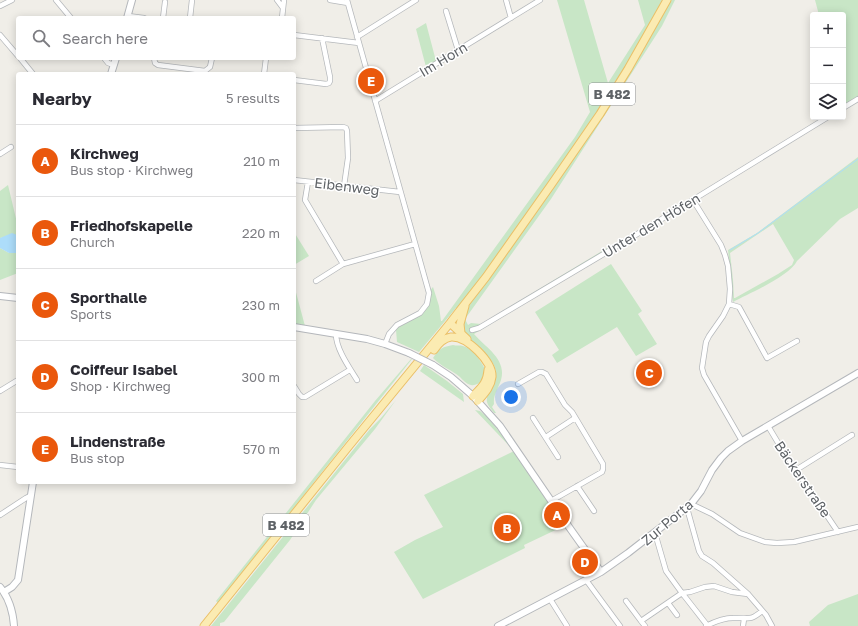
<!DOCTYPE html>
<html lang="en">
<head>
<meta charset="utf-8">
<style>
	body { margin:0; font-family:"Golos Text",sans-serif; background:#f2f2f3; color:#2b2b33 }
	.controls { position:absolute; right:12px; top:12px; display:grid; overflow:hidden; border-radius:4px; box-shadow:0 2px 10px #0003 }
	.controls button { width:36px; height:36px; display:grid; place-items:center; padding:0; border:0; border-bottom:1px solid #e1e1e2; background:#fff; color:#2b2b33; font:20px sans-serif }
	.you { position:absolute; left:511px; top:397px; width:14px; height:14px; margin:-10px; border:3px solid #fff; border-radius:50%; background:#1a73e8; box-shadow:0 0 0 6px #1a73e833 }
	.badge { display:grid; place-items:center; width:26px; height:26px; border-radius:50%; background:#ea580c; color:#fff; font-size:13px; font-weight:700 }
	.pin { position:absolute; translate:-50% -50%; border:2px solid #fff; box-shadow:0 1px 4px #0006 }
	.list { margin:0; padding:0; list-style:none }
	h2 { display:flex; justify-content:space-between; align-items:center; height:52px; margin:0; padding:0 16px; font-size:17px }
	h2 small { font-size:13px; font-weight:400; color:#7c7c81 }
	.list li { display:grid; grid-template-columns:26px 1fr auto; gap:12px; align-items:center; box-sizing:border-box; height:72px; padding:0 16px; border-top:1px solid #e1e1e2 }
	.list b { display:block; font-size:15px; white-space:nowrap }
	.list p { margin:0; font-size:13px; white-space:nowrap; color:#7c7c81 }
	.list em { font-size:13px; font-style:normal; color:#7c7c81 }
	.icon { flex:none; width:22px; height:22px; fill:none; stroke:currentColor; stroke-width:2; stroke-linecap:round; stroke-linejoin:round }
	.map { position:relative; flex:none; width:858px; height:626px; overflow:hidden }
	.search { position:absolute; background:#fff; box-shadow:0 2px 10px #0003; left:16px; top:16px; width:280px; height:44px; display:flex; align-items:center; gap:10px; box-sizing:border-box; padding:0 14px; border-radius:4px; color:#7c7c81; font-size:15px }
	.panel { position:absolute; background:#fff; box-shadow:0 2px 10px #0003; left:16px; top:72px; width:280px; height:412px; border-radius:4px }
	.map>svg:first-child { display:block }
</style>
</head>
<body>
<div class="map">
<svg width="858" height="626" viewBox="0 0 858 626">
	<rect width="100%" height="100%" fill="#f0eee8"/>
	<path fill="#c8e6c6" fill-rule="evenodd" d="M 557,0 L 584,0 L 608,83 L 645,25 L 638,0 L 675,0 L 662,26 L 551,199 L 465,319 L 468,325 L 471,323 L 481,324 L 612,245 L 614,249 L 474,334 C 486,348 507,359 501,380 C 498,389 493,395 494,404 L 492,407 L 496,413 L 494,413 C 492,410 488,406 487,402 C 485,394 496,383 496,373 C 495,352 461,344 463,323 C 464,320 465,317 466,314 L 456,308 L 419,352 L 397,342 L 396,330 L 397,324 L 420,312 L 426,303 L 427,294 L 433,287 L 439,306 L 441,321 L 442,321 L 575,137 L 590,112 Z
		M 815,0 L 858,0 L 858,102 L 843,111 L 843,15 L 819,15 Z
		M 426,23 L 436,61 L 426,67 L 416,29 Z
		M 858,157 L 858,208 L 840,219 L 797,261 C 790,276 748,294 733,302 L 731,280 L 728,250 L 757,233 ZM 773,224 L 794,260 L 792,265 L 778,274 L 735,298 L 734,298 L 733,280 L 730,253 Z
		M 8,185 L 18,227 L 18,236 L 17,235 L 0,238 L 0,191 Z
		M 294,232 L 309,256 L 294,265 Z
		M 0,248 L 9,253 L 16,253 L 18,250 L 18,273 L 0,280 Z
		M 611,264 L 642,311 L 638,314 L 657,344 L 636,356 L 617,327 L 557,363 L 552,355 L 559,350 L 535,312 Z
		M 294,285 L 305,326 L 294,325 Z
		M 453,345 C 456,346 460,345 463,346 C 474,349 480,360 485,369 L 483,381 C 479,383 475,386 471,385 C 466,384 463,380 460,377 C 452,370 440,366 433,358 C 439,348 443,347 453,345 Z
		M 411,359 L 412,359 L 218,603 L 216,601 L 375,401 Z
		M 424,365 L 447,381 L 463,394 L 464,402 L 420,371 Z
		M 396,400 L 375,429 L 316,500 L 290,540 L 224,622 L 220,623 L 220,626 L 211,626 L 370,429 L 381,418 Z
		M 475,410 L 480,411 L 487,417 L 498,430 L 511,446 L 566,525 L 524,545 L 525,548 L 423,599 L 394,552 L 415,540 L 443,527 L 424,495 L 514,451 Z
		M 858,594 L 858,626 L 810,626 L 809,622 L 828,605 Z"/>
	<path fill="#adddfa" d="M 12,233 L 17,235 L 18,236 L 18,250 L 16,253 L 9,253 L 0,248 L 0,238 Z"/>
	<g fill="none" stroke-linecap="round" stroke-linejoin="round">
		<path stroke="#adddfa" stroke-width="1" d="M 730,250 L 758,233 L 858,159"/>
		<g stroke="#b5b8bb" stroke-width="6">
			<path id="street" d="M 56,0 L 71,18
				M 277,0 L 283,8
				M 330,0 L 348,3
				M 347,0 L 429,293 L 427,304 L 420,313 L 397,325 L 389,334 L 385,344
				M 506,0 L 511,18
				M 0,6 L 12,0
				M 446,11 L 458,50
				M 128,16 L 144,18
				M 163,18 L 165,2
				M 190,18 L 192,0
				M 282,18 L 284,0
				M 0,35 L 18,56
				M 294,35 L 359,43
				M 357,37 L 416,0
				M 20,58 L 33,74
				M 104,58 L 108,63 L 114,65
				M 154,58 L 155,63 L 158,65 L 205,71 L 210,67 L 212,58
				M 264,74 L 266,58
				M 294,80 L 326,84 L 329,83 L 330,81 L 330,77 L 322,38
				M 375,101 L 540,0
				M 843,108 L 858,99
				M 294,128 L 343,127 L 346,128 L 347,131 L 348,158 L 344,186
				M 0,154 L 11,147
				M 294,180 L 400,192
				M 308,182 L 305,200 L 343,264
				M 693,200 L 721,245 L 725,255 L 728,266 L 730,289 L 729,304 L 723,316 L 709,336 L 706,342 L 702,368 L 704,375 L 742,441
				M 316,281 L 343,264 L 415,244
				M 729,304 L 739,307 L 767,358 L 797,341
				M 472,330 L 479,328 L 634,236 L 828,117
				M 336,334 C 336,349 349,367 357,380
				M 518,384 L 539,372 L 542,372 L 546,374 L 565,405 L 572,412 L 603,464 L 603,469 L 602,472 L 551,501
				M 294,386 L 299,394 L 302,397 L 305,397 L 348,371
				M 0,391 L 18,380
				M 533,418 L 558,457
				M 768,426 L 780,446 L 838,532
				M 546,437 L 575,418
				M 0,465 L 18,467
				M 796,470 L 852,435
				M 577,486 L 594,511
				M 691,504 L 712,514 L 740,533 L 765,542 L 777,543 L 794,542 L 858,527
				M 687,508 L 699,551 L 702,556 L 713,563 L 748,594 L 766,615 L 772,626
				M 0,515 L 26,498 L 30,496
				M 655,533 L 666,571 L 682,593 L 707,625
				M 586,580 L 620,626
				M 550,599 L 567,626
				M 626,601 L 641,621 L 682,593 L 690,592 L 705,587 L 714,586 L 732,592 L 748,594
				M 668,603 L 677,615
				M 641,621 L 645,626
				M 706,626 C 714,622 724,618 733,618 C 749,617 749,622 762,611
				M 743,626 L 744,619"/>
		</g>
		<g stroke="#b4b7bb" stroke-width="8">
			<path id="secondary" d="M 127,18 L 132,0
				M 111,74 L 116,58
				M 0,296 L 18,298
				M 294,327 L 367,339 L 385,344 L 409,353
				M 433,365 L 451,377 L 473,396 L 500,426 L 569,527 L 601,572
				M 0,587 C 9,598 13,611 14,626
				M 4,592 L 12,587 L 18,580 L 33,482
				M 498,626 L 601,572 L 628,553 L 691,504 L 701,491 L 712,470 L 721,458 L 728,451 L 742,441 L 858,373"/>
		</g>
		<g stroke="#eabf67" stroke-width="9">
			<path id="primary" d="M 450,323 L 467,339
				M 461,333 L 460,324 L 465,306
				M 434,350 C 438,344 444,338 451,337 C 467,336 493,362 492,377 C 491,387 484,394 478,401
				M 473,396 C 482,387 487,383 488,370
				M 204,626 L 349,446 L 450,323 L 486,277 L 551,185 L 600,114 L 628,69 L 667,0"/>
		</g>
		<use href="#street" stroke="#fff" stroke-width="4.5"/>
		<use href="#secondary" stroke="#fff" stroke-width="6"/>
		<use href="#primary" stroke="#fbebb2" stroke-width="7"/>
		<g stroke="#b4b7bb" stroke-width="8" stroke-linecap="butt">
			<path id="secondary-bridge" d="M 409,353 L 433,365"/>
		</g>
		<use href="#secondary-bridge" stroke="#fff" stroke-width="6"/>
	</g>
	<g text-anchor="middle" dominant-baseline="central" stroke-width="3" stroke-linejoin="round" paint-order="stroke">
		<g fill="#fff" stroke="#8f9295" stroke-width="1">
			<rect x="589" y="83" width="46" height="22" rx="3"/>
			<rect x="263" y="514" width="46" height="22" rx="3"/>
		</g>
		<g font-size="13" font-weight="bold" fill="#5f6367">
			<text x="612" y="94">B 482</text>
			<text x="286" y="525">B 482</text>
		</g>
		<g font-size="14" fill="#5f6367" stroke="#fff">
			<text transform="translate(443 59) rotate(-31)">Im Horn</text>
			<text transform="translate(347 186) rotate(7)">Eibenweg</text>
			<text transform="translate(651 225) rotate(-31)">Unter den Höfen</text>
			<text transform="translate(803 479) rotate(56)">Bäckerstraße</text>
			<text transform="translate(667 522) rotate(-40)">Zur Porta</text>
		</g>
	</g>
</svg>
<div class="controls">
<button>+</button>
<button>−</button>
<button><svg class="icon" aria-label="layers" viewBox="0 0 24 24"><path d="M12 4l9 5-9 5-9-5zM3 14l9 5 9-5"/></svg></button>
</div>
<div class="you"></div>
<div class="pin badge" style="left:557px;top:515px">A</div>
<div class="pin badge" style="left:507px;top:528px">B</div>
<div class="pin badge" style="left:649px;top:373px">C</div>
<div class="pin badge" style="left:585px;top:562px">D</div>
<div class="pin badge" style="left:371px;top:81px">E</div>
<div class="search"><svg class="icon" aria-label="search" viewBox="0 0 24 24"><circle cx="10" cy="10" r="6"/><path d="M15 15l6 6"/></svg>Search here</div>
<section class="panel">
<h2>Nearby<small>5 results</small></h2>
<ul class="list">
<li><span class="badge">A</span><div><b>Kirchweg</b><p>Bus stop · Kirchweg</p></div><em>210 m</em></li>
<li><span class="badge">B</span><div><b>Friedhofskapelle</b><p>Church</p></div><em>220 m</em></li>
<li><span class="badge">C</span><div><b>Sporthalle</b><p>Sports</p></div><em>230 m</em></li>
<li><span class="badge">D</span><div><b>Coiffeur Isabel</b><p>Shop · Kirchweg</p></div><em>300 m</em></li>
<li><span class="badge">E</span><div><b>Lindenstraße</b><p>Bus stop</p></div><em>570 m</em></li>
</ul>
</section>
</div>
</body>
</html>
